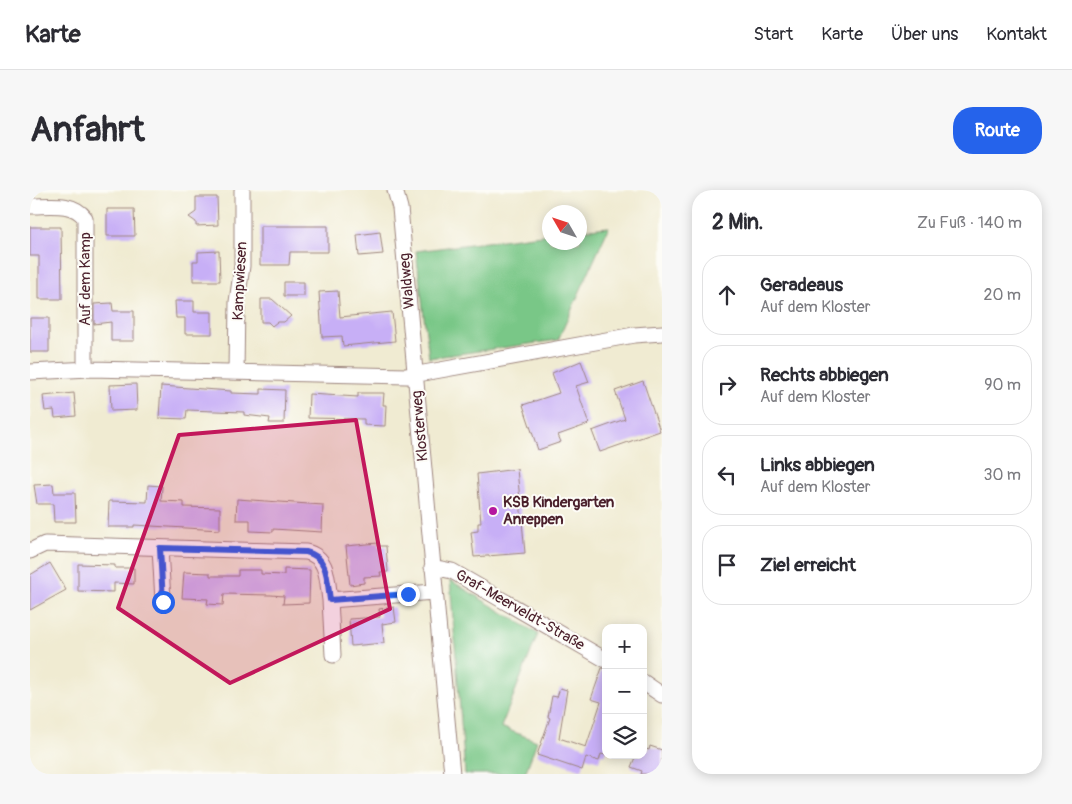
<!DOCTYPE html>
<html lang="de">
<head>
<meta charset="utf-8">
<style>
	body { margin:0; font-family:Pangolin,sans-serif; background:#f7f7f7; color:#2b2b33 }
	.controls { position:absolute; right:15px; bottom:15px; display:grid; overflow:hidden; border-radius:10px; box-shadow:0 2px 12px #0003 }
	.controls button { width:45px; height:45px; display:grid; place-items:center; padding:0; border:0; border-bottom:1px solid #e1e1e2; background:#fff; color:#2b2b33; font:25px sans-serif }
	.compass { position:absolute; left:512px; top:15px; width:45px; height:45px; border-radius:50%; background:#fff; box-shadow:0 2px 12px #0003; rotate:309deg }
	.stop { position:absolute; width:15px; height:15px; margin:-11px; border:4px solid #2563eb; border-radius:50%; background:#fff }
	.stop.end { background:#2563eb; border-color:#fff; box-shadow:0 1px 5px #0008 }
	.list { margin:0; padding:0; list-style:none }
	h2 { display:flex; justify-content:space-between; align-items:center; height:65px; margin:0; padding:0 20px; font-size:21px }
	h2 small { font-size:16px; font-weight:400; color:#7c7c81 }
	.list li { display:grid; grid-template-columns:32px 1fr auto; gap:15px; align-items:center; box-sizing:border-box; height:80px; margin:0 10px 10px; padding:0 10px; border:1px solid #e1e1e2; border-radius:20px }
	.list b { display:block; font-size:19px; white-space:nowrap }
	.list p { margin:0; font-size:16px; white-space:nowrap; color:#7c7c81 }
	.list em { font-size:16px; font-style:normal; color:#7c7c81 }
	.icon { flex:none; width:28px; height:28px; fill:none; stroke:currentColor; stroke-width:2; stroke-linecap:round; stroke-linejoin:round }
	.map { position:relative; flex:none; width:632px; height:584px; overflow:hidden; border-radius:20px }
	header { display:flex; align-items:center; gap:30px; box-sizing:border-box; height:70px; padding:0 25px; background:#fff; border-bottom:1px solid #e1e1e2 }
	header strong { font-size:24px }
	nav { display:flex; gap:28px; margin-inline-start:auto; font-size:18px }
	.intro { display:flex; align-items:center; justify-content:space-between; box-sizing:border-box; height:120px; padding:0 30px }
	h1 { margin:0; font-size:35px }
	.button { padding:12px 22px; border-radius:20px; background:#2563eb; color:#fff; font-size:18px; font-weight:700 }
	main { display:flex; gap:30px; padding:0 30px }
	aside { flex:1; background:#fff; border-radius:20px; box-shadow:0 2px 12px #0003 }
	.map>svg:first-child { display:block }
</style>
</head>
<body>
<header>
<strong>Karte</strong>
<nav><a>Start</a><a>Karte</a><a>Über uns</a><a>Kontakt</a></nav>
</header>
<div class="intro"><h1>Anfahrt</h1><a class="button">Route</a></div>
<main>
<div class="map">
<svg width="632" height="584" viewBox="0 0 632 584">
	<rect width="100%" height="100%" fill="#fdfcf7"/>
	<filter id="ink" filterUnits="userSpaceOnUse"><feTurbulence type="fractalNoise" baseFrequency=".02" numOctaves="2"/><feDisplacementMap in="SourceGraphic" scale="10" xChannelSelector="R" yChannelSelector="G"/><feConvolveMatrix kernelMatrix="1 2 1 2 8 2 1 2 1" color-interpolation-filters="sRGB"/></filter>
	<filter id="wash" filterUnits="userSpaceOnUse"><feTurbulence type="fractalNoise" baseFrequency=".0096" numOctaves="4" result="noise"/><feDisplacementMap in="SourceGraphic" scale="20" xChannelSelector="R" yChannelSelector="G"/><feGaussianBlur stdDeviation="1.12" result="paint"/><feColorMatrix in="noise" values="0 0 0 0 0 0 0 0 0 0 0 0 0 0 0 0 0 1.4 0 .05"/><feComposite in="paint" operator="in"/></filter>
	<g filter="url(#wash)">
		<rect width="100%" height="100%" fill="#f0ebd2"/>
		<path fill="#79c787" stroke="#627359" d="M 579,37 L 528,150 L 399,168 L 386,61 L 519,44 L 520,52 L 550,52 L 550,40 Z
			M 420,390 L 508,444 L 471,537 L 507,551 L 495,584 L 435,584 Z"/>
		<g id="blocks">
			<path fill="#c7aff6" d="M 166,7 L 187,7 L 188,35 L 166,36 L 166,32 L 159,27 L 166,22 Z
				M 77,19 L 104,19 L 105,46 L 77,46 Z
				M 230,36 L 298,36 L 298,62 L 260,62 L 259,75 L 230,75 Z
				M 0,37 L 31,37 L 32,109 L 9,109 L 9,66 L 0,66 Z
				M 350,42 L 353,64 L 329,66 L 327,45 Z
				M 189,61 L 190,91 L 163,91 L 163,71 L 168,71 L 168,62 Z
				M 254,92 L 274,92 L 274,106 L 254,106 Z
				M 308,101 L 310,127 L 362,122 L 365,151 L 313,156 L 312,146 L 292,147 L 289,102 Z
				M 231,109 L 242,109 L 261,126 L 254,132 L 247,132 L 242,136 L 238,132 L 231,132 Z
				M 145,111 L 164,111 L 164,122 L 182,122 L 182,144 L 155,144 L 155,128 L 146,128 Z
				M 82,113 L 83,121 L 104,121 L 104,151 L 81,151 L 81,132 L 64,134 L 64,114 Z
				M 0,128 L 19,128 L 19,162 L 0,162 Z
				M 551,171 L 559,192 L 546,196 L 559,234 L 528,245 L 531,252 L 508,260 L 493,215 L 529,203 L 522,183 Z
				M 613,191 L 630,241 L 570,262 L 562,241 L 595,229 L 585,201 Z
				M 106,194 L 107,220 L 81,221 L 80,195 Z
				M 131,196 L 201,201 L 201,203 L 231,204 L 231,199 L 255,200 L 254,233 L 239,233 L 240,228 L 214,225 L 214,222 L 157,220 L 156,229 L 129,228 Z
				M 44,203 L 46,226 L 25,228 L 24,220 L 15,221 L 13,206 Z
				M 328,203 L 354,203 L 353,215 L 356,215 L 355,236 L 334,235 L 334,229 L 278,228 L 279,204 L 328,207 Z
				M 487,279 L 495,363 L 444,367 L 441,342 L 448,341 L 448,333 L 451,333 L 447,284 Z
				M 23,294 L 24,303 L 45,303 L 46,332 L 24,332 L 23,314 L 7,314 L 4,295 Z
				M 118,295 L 132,296 L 131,311 L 154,312 L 154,317 L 190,318 L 190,340 L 104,335 L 104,337 L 78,337 L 79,311 L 117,312 Z
				M 207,309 L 293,315 L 292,342 L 243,339 L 243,342 L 220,341 L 220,330 L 206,330 Z
				M 348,353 L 348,356 L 356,356 L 358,382 L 350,382 L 351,386 L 334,387 L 334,393 L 320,395 L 316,356 Z
				M 20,373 L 36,400 L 0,420 L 0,385 Z
				M 48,374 L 85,375 L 85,378 L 104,378 L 104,394 L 84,393 L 84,402 L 48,401 Z
				M 254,379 L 280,380 L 279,413 L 253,414 L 254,406 L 241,405 L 194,404 L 193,415 L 177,414 L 178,409 L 152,408 L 154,382 L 180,383 L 180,386 L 208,386 L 208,380 L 231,380 L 231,384 L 254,385 Z
				M 364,417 L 366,432 L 352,434 L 354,453 L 321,456 L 319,429 L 350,427 L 349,419 Z
				M 572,478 L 576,479 L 576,565 L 571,564 L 569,571 L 556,567 L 552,580 L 507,565 L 520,528 L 518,527 L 522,506 L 527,507 L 530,498 L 537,500 L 529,548 L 556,557 L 571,512 L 561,509 Z
				M 620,556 L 632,560 L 632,584 L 611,584 L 612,581 L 601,577 L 606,565 L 613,565 L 613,558 L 619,560 Z"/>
		</g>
	</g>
	<g filter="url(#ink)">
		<use href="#blocks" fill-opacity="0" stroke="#9d857e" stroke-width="1"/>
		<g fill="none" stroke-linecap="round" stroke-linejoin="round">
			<g stroke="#9d857e" stroke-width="17">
				<path id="street" d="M 365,0 L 370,18 L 422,584
					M 0,16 C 19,16 43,11 55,28 L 55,179
					M 0,182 L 60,179 L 377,186 L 604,145 L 632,143
					M 206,182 L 207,112 L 212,76 L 212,0
					M 130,358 L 133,411
					M 0,361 L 15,354 L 276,362 C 299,367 297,391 300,410 L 404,402
					M 402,377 L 422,381 L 576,470
					M 300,410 L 303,465
					M 613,492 L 632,505"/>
			</g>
			<use href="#street" stroke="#fff" stroke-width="15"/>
		</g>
	</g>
	<g fill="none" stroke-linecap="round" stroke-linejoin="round" filter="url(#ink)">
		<path stroke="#2563eb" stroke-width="6" d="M 133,412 L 130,358 L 276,362 C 299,367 297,391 300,410 L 378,404"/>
	</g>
	<path fill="#c2185b" fill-opacity="0.2" stroke="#c2185b" stroke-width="4" stroke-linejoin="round" d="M 326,230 L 360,419 L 200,493 L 88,418 L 149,245 Z"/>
	<circle fill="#b5179e" stroke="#fdfcf7" stroke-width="2" cx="463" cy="321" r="5"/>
	<g text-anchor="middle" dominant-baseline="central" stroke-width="4" stroke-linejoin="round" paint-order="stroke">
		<g font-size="15" fill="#4a1f2b" stroke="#fdfcf7">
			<text transform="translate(55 89) rotate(-90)">Auf dem Kamp</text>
			<text transform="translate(210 91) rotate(-87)">Kampwiesen</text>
			<text transform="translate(377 91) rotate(-95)">Waldweg</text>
			<text transform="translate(390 236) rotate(-95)">Klosterweg</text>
			<text transform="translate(490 420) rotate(30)">Graf-Meerveldt-Straße</text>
		</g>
		<g font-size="15" font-weight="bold" fill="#4a1f2b" stroke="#fdfcf7" text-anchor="start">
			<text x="473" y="312">KSB Kindergarten<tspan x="473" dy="17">Anreppen</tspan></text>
		</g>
	</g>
</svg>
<div class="controls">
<button>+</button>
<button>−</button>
<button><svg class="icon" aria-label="layers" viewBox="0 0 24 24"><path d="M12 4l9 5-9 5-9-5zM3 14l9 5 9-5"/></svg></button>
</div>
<svg class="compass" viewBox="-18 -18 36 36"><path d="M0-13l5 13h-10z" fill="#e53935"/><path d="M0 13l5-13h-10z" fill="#7c7c81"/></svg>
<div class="stop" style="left:133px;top:412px"></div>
<div class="stop end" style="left:378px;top:404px"></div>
</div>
<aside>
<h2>2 Min.<small>Zu Fuß · 140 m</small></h2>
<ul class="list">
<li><svg class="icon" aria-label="ahead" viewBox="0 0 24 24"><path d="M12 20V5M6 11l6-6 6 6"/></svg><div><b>Geradeaus</b><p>Auf dem Kloster</p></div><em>20 m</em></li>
<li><svg class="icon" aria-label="right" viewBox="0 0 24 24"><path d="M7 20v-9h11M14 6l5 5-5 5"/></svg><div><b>Rechts abbiegen</b><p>Auf dem Kloster</p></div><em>90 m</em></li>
<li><svg class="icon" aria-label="left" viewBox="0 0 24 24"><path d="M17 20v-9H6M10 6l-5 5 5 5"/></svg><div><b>Links abbiegen</b><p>Auf dem Kloster</p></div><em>30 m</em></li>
<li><svg class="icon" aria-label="arrive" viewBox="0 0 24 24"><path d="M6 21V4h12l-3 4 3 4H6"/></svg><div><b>Ziel erreicht</b></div></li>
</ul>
</aside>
</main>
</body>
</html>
